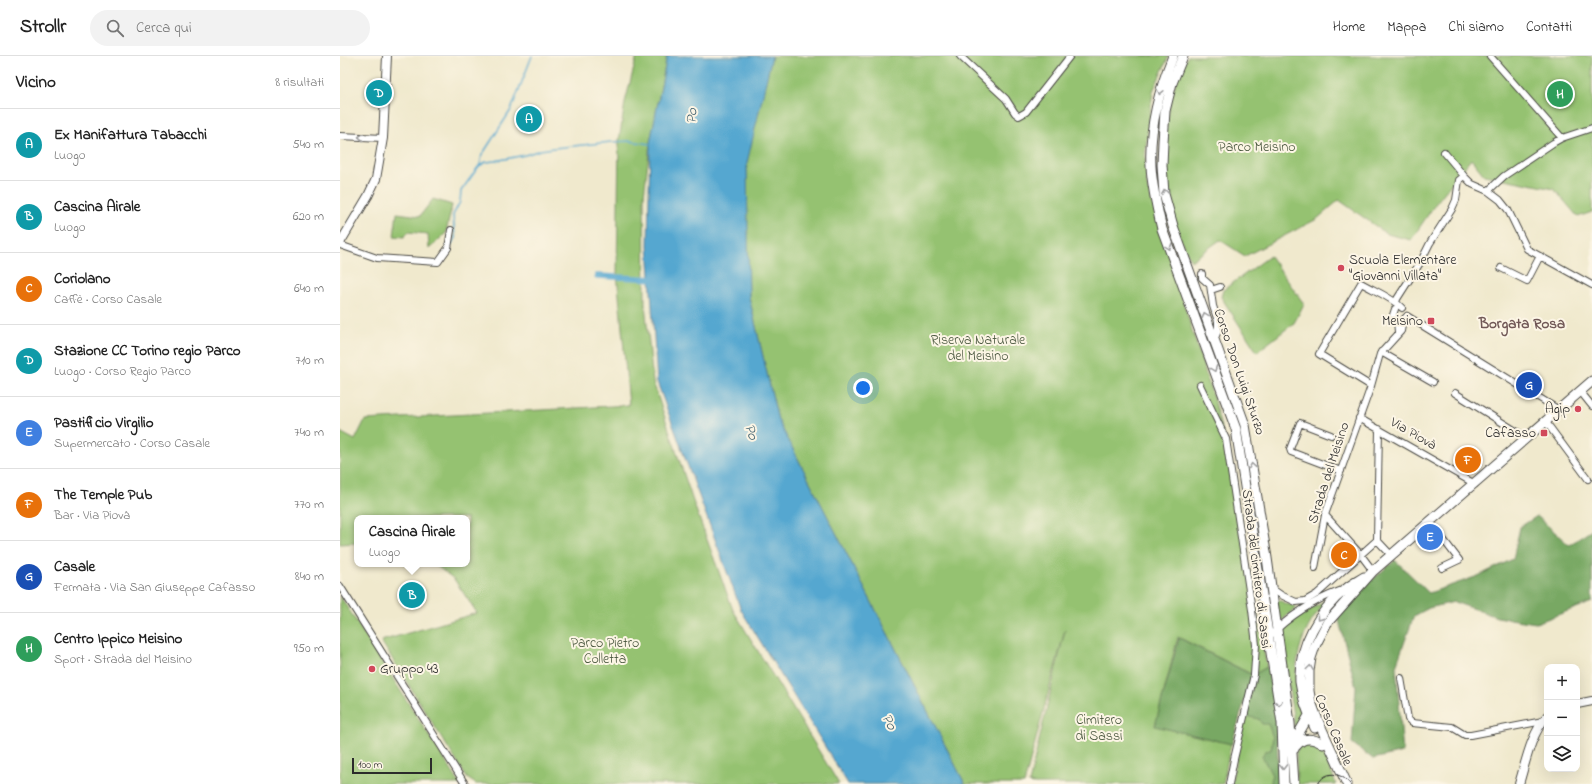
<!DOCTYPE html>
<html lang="it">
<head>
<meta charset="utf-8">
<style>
	body { margin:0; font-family:"Indie Flower",sans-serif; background:#f2f2f2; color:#222 }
	.controls { position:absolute; right:12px; bottom:12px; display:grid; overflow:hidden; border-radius:8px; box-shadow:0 4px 16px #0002 }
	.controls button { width:36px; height:36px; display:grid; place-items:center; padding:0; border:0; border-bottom:1px solid #e0e0e0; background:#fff; color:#222; font:20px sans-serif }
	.scale { position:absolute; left:12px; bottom:10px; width:80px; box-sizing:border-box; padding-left:4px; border:2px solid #2b2b2b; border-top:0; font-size:11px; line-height:14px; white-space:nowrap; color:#2b2b2b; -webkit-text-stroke:3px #fcf5e5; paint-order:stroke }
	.you { position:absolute; left:523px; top:332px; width:14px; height:14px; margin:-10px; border:3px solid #fff; border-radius:50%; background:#1a73e8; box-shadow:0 0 0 6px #1a73e833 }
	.badge { display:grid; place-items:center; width:26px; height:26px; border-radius:50%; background:#db2777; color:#fff; font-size:13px; font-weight:700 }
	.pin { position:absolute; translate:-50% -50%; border:2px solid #fff; box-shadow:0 1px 4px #0006 }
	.popup { position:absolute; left:14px; top:459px; width:116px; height:52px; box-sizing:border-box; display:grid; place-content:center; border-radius:8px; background:#fff; filter:drop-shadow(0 1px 3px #0005); font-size:13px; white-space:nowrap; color:#767676 }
	.popup b { font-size:15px; color:#222 }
	.popup::after { content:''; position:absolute; left:50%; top:100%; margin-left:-8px; border:8px solid transparent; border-top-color:#fff }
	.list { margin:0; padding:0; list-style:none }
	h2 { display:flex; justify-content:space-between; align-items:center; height:52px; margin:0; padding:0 16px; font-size:17px }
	h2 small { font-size:13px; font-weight:400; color:#767676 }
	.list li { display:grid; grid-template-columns:26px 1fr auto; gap:12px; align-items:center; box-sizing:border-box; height:72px; padding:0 16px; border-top:1px solid #e0e0e0 }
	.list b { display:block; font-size:15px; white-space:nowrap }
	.list p { margin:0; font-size:13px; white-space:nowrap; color:#767676 }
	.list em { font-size:13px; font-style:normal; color:#767676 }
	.icon { flex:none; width:22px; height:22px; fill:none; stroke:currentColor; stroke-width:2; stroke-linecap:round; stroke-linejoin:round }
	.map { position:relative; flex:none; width:1252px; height:728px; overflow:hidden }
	header { display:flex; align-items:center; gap:24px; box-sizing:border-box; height:56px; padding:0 20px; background:#fff; border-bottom:1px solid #e0e0e0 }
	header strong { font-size:19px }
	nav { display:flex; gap:22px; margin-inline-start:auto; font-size:14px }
	.search { width:280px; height:36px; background:#f2f2f2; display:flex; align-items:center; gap:10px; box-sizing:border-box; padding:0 14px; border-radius:22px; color:#767676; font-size:15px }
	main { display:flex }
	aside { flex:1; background:#fff }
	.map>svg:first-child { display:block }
</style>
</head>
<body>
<header>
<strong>Strollr</strong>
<div class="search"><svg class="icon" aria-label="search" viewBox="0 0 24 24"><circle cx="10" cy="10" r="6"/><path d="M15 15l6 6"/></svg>Cerca qui</div>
<nav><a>Home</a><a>Mappa</a><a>Chi siamo</a><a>Contatti</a></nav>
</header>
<main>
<aside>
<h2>Vicino<small>8 risultati</small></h2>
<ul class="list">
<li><span class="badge" style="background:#0f9aa8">A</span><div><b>Ex Manifattura Tabacchi</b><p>Luogo</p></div><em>540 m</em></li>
<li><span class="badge" style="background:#0f9aa8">B</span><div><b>Cascina Airale</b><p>Luogo</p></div><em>620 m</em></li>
<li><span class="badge" style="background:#e8710a">C</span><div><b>Coriolano</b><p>Caffè · Corso Casale</p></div><em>640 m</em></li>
<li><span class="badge" style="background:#0f9aa8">D</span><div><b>Stazione CC Torino regio Parco</b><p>Luogo · Corso Regio Parco</p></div><em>710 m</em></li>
<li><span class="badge" style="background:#3f7fe0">E</span><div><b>Pastificio Virgilio</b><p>Supermercato · Corso Casale</p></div><em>740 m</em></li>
<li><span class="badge" style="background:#e8710a">F</span><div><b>The Temple Pub</b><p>Bar · Via Piovà</p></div><em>770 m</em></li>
<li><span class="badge" style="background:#1a4fb4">G</span><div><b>Casale</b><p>Fermata · Via San Giuseppe Cafasso</p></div><em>840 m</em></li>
<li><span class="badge" style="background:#2e9e5b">H</span><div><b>Centro Ippico Meisino</b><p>Sport · Strada del Meisino</p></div><em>950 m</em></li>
</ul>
</aside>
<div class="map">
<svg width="1252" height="728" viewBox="0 0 1252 728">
	<rect width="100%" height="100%" fill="#fcf5e5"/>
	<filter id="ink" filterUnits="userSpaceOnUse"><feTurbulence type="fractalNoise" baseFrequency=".025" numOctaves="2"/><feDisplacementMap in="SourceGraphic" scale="8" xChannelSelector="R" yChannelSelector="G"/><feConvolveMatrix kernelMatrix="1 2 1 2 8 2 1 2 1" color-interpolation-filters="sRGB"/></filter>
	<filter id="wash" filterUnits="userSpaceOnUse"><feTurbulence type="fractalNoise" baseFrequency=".012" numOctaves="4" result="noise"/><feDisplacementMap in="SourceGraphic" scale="16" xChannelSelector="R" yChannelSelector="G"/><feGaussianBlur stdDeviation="0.9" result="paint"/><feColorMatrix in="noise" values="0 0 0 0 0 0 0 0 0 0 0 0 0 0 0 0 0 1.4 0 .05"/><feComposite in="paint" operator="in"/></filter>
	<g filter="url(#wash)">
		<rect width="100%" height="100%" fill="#f0e9cd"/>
		<path fill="#95c271" stroke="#60764e" d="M 297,0 L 327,0 L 310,87 L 304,140 L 305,248 L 313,326 L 355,451 L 393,554 L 499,728 L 136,728 L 127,722 L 41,585 L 137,557 L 114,523 L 94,508 L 127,508 L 127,462 L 17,462 L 17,487 L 0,488 L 0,376 L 15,384 L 25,364 L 289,349 L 277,218 L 279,85 L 285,46 Z
			M 432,0 L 829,0 L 813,35 L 805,98 L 807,130 L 873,341 L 885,386 L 927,611 L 913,619 L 838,581 L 815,670 L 891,688 L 883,728 L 695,728 L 689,727 L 725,574 L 684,728 L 625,728 L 438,364 L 409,241 L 407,174 L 407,107 L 412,79 Z
			M 848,0 L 1252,0 L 1252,156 L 1238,161 L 1214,133 L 1144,119 L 1131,103 L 1096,147 L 1071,184 L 1047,178 L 999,144 L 977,163 L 905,200 L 880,184 L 851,205 C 847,197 842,188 839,180 C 823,137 820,69 836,25 C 839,17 844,8 848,0 Z
			M 93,143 L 112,149 L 106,177 L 89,193 L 88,178 L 68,176 L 64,181 L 54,180 L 57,157 L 80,160 Z
			M 930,200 L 964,248 L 954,267 L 917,296 L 881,241 L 883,234 Z
			M 0,540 L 120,728 L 0,728 Z
			M 936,542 L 944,547 L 957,551 L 939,567 Z
			M 984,546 L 986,547 C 957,576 947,623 966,660 L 960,666 L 955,675 L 941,575 L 961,558 Z
			M 905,660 L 914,661 L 928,668 L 933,681 L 931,694 L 922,700 L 932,719 L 931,728 L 891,728 Z
			M 961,687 L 975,688 L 985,701 L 996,728 L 957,728 L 956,696 Z"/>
		<path fill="#78a863" stroke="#526a47" d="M 1197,460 L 1229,489 L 1252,474 L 1252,546 L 1196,567 L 1157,561 L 1114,546 L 1089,552 L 1074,560 L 1056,610 L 1063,696 L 1033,703 L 1012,687 L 1016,631 L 998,561 L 1025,530 L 1055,504 L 1089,537 L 1138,520 L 1173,503 L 1180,471 Z
			M 839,582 L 912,619 L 892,688 L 815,670 Z
			M 927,611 L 936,656 L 939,728 L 931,728 L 932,719 L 922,700 L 925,695 L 931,694 L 933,681 L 928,668 L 922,668 L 919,663 L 905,660 L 915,618 Z"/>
		<path fill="#54a7d0" stroke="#40697e" d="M 327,0 L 432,0 L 407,107 L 409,241 L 438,364 L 625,728 L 508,728 L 401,554 L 317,326 L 308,190 L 310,87 Z"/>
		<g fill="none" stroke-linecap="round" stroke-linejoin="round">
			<path stroke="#54a7d0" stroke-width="1.5" d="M 140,109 L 142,99 L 171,54 L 192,0
				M 111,189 L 115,182 L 113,159 L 120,146 L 121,135 L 139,110 L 146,106 L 155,105 L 185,99 L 200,94 L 214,92 L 271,86 L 289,85 L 310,88"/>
			<path stroke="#54a7d0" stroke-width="5.5" d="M 257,220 L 316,223"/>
		</g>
	</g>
	<g filter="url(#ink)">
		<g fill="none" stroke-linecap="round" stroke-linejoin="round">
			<g stroke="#494843" stroke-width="8">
				<path id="street" d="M 620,0 L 666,43 L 675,57 L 679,60 L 686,56 L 730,0
					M 1150,0 L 1222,82
					M 0,80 L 43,82
					M 1104,96 L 1124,120
					M 1148,135 L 1164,120 L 1213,87 L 1222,82 L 1252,72
					M 0,189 L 37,202 L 98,206 L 108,192 L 111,174
					M 1161,212 L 1187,225 L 1200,200
					M 862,218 L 862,222 L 870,229 L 873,250 L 878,265 L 878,275 L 874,284
					M 871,234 L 880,231
					M 1056,247 L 1057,243 L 1080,207 L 1090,187 L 1112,153 L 1116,144 L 1119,124 L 1124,120 L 1132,128 L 1148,135 L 1160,144 L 1168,154 L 1187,193 L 1252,229
					M 1055,253 L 1053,259 L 1057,265 L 1058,276
					M 1067,260 L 1219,354
					M 1041,296 L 1093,326
					M 860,329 L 886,383 L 912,554 L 916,589 L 914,619 L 894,703 L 889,728
					M 1031,330 L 979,298 L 1021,227 C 1035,235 1051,241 1062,252
					M 1240,335 L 1252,350
					M 1115,337 L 1187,382
					M 1019,362 L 1135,428
					M 1206,366 L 1248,423
					M 991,379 L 960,367 L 950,393 L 951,396 L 1001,415
					M 985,459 L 1021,499 L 1033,515
					M 1090,466 L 1119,504 L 1102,512
					M 1037,484 L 1039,373
					M 1037,484 L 1051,499
					M 975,512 L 985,459 L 1031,330 L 1040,298 L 1061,275 L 1063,264 L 1067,260
					M 0,530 L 125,728
					M 931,532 L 941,539 L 956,546 L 965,545 L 977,538 L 1037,484
					M 929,581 C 950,559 975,544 1002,534
					M 1061,622 L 1068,663 L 1072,667 L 1112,671 L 1125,679 L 1131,679 L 1203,665"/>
			</g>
			<g stroke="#494843" stroke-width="10">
				<path id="secondary" d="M 0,187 L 28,140 L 36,123 L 43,82 L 47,0
					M 1237,648 L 1252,645
					M 1179,728 C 1186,705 1191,678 1207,660"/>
			</g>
			<g stroke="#494843" stroke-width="11">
				<path id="primary" d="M 833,0 C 819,34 809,72 811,110 C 812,131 817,152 822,173 L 896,373 L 942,667 L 944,728
					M 843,0 L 832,27 L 825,55 L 823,86 L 822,109 L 824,138 L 833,170 L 905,369 L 927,502 L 950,667 L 954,728
					M 975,672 C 968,657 962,642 960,626 C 958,591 979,554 1006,533 C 1011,528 1018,525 1024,521
					M 956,690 C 964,680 973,682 983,688
					M 954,693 L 960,675 L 971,656
					M 1007,728 L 979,667 L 971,646 L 969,635 L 969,615 L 971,602 L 975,590 L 987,567 L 1033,515 L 1252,325"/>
			</g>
			<use href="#street" stroke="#fff" stroke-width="6"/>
			<use href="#secondary" stroke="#fff" stroke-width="8"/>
			<use href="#primary" stroke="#fff" stroke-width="9"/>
			<path stroke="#2b2b2b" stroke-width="1" d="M 978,728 C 985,714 1001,716 1010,728"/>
		</g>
		<defs><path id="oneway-chevron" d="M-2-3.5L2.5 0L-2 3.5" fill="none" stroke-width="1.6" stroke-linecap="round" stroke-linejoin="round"/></defs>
		<g stroke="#a0a0a0">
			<use href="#oneway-chevron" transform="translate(820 36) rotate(103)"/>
			<use href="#oneway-chevron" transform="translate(21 81) rotate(-177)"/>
			<use href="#oneway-chevron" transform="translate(825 136) rotate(-98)"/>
			<use href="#oneway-chevron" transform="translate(829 191) rotate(70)"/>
			<use href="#oneway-chevron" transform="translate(865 259) rotate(-110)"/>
			<use href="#oneway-chevron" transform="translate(874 313) rotate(70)"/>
			<use href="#oneway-chevron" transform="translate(912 410) rotate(-99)"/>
			<use href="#oneway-chevron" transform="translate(980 562) rotate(125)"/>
			<use href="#oneway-chevron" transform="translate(970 612) rotate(-82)"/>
			<use href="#oneway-chevron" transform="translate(939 647) rotate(82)"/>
			<use href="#oneway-chevron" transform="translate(943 711) rotate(89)"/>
		</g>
	</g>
	<g fill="#d1495b" stroke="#fcf5e5" stroke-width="1.5">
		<circle cx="1001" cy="212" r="4"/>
		<rect x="1087" y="261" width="8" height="8" rx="2"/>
		<circle cx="1238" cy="353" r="4"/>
		<rect x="1200" y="373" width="8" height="8" rx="2"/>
		<circle cx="32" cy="613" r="4"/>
	</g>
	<g text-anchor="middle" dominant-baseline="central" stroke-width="4" stroke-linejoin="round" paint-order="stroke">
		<g font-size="14" fill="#4b5840" stroke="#fcf5e5">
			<text x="917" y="91">Parco Meisino</text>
			<text x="638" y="284">Riserva Naturale<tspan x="638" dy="16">del Meisino</tspan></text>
			<text x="265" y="587">Parco Pietro<tspan x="265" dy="16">Colletta</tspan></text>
			<text x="759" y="664">Cimitero<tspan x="759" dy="16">di Sassi</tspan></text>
		</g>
		<g font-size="14" fill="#2b2b2b" stroke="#fcf5e5" text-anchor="end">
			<text x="1009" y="204" text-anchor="start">Scuola Elementare<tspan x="1009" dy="16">"Giovanni Villata"</tspan></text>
			<text x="1083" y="265">Meisino</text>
			<text x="1230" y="353">Agip</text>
			<text x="1196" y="377">Cafasso</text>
			<text x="40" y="613" text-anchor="start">Gruppo 43</text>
		</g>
		<g font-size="14" fill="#2b2b2b" stroke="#fcf5e5">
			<text transform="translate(899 316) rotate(71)">Corso Don Luigi Sturzo</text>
			<text transform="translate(1073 378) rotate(30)">Via Piovà</text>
			<text transform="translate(989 417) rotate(-72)">Strada del Meisino</text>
			<text transform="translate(916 513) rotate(83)">Strada del cimitero di Sassi</text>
			<text transform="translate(993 674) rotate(67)">Corso Casale</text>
		</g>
		<g font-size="15" font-style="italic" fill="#3b5d6d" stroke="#fcf5e5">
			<text transform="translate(352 60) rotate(-86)">Po</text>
			<text transform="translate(411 376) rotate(71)">Po</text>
			<text transform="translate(549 666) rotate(61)">Po</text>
		</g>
		<g font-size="15" font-weight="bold" fill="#715857" stroke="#fcf5e5">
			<text x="1182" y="268">Borgata Rosa</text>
		</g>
	</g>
</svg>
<div class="controls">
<button>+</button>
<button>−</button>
<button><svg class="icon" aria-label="layers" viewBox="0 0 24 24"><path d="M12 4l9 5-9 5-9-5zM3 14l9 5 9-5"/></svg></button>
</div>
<div class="scale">100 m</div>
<div class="you"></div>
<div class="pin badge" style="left:189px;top:63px;background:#0f9aa8">A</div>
<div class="pin badge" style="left:72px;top:539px;background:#0f9aa8">B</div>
<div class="popup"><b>Cascina Airale</b>Luogo</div>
<div class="pin badge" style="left:1004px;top:499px;background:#e8710a">C</div>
<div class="pin badge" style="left:39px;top:37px;background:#0f9aa8">D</div>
<div class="pin badge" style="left:1090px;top:481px;background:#3f7fe0">E</div>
<div class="pin badge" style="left:1128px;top:404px;background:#e8710a">F</div>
<div class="pin badge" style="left:1189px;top:329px;background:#1a4fb4">G</div>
<div class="pin badge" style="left:1220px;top:38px;background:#2e9e5b">H</div>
</div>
</main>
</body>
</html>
